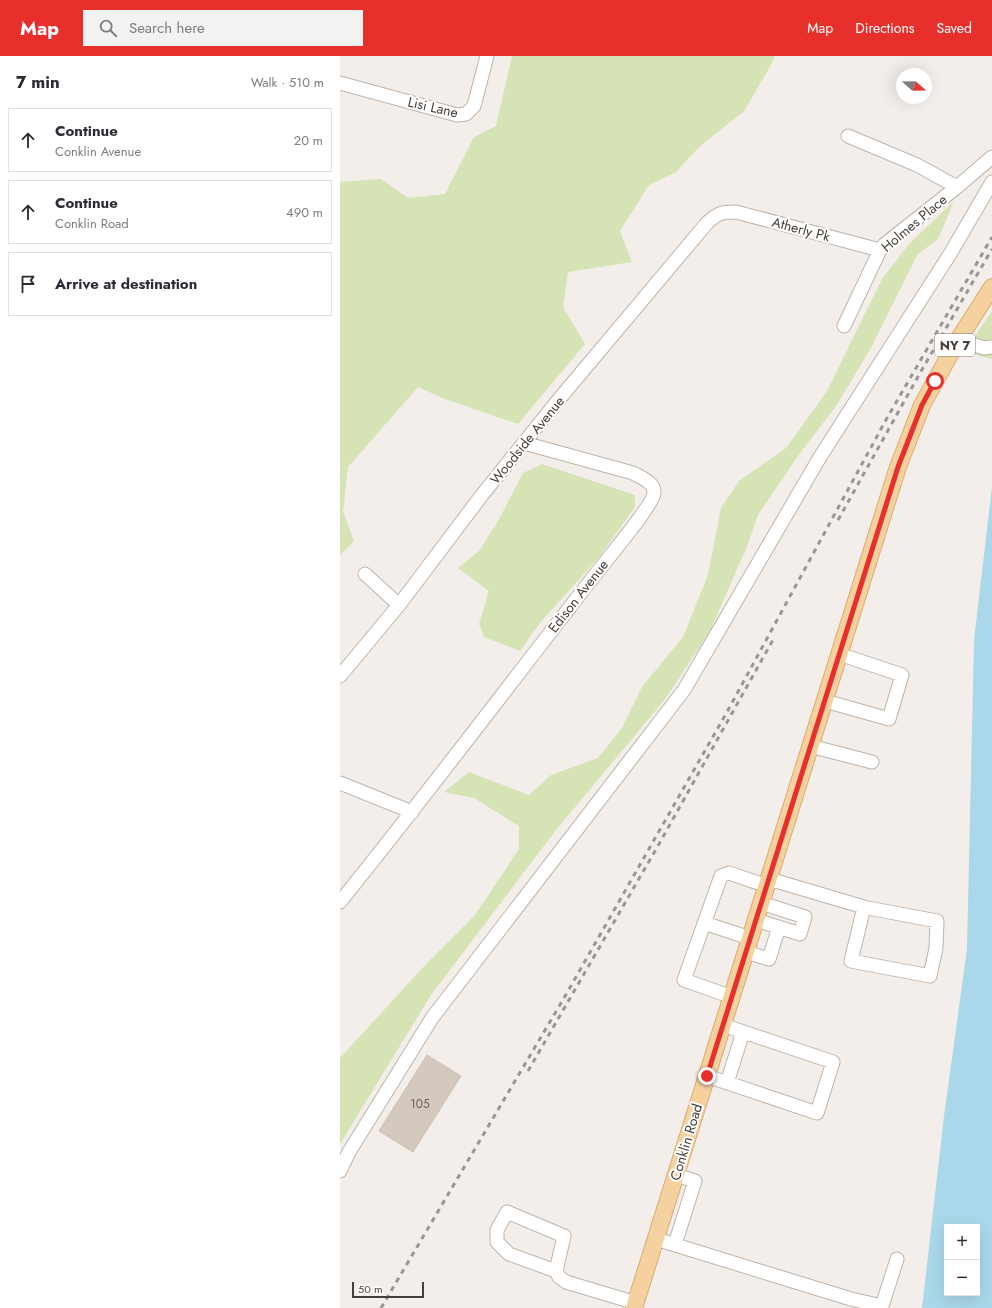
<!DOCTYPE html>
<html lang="en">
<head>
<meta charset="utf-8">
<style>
	body { margin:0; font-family:Jost,sans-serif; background:#f2f2f3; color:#2b2b33 }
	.controls { position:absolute; right:12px; bottom:12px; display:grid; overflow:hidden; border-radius:0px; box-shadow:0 4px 16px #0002 }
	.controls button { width:36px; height:36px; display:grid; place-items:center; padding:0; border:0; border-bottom:1px solid #e1e1e2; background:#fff; color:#2b2b33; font:20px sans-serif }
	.compass { position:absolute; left:556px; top:12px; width:36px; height:36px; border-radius:50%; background:#fff; box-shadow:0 4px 16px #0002; rotate:110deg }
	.scale { position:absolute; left:12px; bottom:10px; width:72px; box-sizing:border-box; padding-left:4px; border:2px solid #463e38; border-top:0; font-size:11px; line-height:14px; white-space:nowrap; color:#463e38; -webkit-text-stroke:3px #fff; paint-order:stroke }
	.stop { position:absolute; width:12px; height:12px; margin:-9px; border:3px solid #e72f2c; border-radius:50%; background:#fff }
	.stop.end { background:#e72f2c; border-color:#fff; box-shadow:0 1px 4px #0008 }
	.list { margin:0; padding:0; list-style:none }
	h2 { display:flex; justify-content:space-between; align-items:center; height:52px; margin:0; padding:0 16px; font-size:17px }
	h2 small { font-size:13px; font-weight:400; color:#7c7c81 }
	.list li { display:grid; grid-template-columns:26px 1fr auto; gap:12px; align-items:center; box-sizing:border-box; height:64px; margin:0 8px 8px; padding:0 8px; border:1px solid #e1e1e2; border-radius:0px }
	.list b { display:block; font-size:15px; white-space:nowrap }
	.list p { margin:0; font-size:13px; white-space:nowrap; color:#7c7c81 }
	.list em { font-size:13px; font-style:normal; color:#7c7c81 }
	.icon { flex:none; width:22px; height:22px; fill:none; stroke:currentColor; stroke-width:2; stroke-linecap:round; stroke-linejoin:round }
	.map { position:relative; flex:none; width:652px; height:1252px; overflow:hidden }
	header { display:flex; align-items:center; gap:24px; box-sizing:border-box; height:56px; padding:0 20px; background:#e72f2c; color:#fff }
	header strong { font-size:19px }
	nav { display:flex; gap:22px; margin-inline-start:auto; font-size:14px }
	.search { width:280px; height:36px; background:#f2f2f3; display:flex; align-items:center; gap:10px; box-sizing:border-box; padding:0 14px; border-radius:0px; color:#7c7c81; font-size:15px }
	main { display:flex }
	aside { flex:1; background:#fff }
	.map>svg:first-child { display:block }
</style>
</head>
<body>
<header>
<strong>Map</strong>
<div class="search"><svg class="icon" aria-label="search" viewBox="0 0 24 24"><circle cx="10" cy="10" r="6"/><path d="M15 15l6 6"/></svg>Search here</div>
<nav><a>Map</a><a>Directions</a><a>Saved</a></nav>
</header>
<main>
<aside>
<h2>7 min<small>Walk · 510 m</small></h2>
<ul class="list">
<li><svg class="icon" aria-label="ahead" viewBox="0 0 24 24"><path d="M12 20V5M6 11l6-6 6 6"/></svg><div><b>Continue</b><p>Conklin Avenue</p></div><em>20 m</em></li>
<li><svg class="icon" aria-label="ahead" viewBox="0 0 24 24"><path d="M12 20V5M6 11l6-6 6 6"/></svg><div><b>Continue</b><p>Conklin Road</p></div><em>490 m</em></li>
<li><svg class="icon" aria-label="arrive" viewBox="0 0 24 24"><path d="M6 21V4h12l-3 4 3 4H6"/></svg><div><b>Arrive at destination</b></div></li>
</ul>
</aside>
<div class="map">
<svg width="652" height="1252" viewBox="0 0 652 1252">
	<rect width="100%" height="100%" fill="#f3eee9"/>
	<path fill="#d5e3b5" d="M 172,0 L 435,0 L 431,9 L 404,55 L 359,91 L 336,116 L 309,129 L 280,175 L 292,206 L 228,216 L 223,251 L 245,288 L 178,368 L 102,342 L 78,331 L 8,411 L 3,456 L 14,485 L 0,499 L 0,125 L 1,126 L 41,123 L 68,142 L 105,138 L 134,81 L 156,70 Z
		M 614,145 L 598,183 L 577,199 L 531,292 L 496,350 L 458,400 L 418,459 L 408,488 L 370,575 L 326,642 L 216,774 L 91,939 L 0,1088 L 0,1002 L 87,907 L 135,859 L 179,793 L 179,770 L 134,742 L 104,736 L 129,716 L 189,739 L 211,719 L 258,702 L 282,672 L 302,631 L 343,581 L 368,519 L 381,452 L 399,425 L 446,392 L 487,335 L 542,223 L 569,188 Z
		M 652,255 L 652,303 L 624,296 Z
		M 202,408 L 295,439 L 295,451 L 259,501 L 199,568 L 180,595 L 144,581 L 139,568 L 149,535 L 118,512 L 140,494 L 158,465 L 183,417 Z"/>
	<path fill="#aad8ea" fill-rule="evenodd" d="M 652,431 L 652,1252 L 582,1252 L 604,1060 L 627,893 L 634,584 ZM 607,1171 L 637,1171 L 637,1237 L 607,1237 Z"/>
	<path fill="#d3c9bf" stroke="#cec0b3" d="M 87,999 L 121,1020 L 73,1096 L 39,1075 Z"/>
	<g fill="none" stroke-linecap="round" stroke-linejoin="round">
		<g stroke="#bdb5ac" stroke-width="15">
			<path id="minor" d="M 0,27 L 117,59 L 126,58 L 134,50 L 147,0
				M 508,80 L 577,109 L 617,131
				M 504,270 L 540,194 L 545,188 L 617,131 L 652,101
				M 618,284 L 644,292 L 652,291
				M 25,518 L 59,549
				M 0,620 L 59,549 L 142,439 L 220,342 L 367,167 C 378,157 381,156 396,156 L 540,194
				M 485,645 L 549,663 L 562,619 L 499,598
				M 470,690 L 532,706
				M 0,727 L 72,756
				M 429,823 L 524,851 L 528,852 L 597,865 L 596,892 L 590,920 L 511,905 L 524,851
				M 0,846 C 88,737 172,625 258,515 C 268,502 313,449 314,437 C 315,426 300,421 293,417 L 184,387
				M 416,864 L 460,878 L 465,861 L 421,847
				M 364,867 L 410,882
				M 406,896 L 429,903 L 439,871
				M 392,941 L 344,924 L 381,820 L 389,817 L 427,830
				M 367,1020 L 477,1057 L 493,1006 L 383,969
				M 387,1027 L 403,976
				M 0,1115 L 9,1096 L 92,962 L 344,634 L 480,401 L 610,198 L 652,126
				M 316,1183 L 511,1243 L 542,1250 L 557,1203
				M 335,1188 L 355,1125 L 336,1119
				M 216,1215 L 169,1198 L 157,1186 L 157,1174 L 167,1156 L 224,1180 L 216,1215 L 219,1221 L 226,1226 L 296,1247"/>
		</g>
		<g stroke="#d9ac70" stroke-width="18">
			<path id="major" d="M 294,1252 L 558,411 L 582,349 L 618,284 L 652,231"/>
		</g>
		<use href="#minor" stroke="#fff" stroke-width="13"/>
		<use href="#major" stroke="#f5d19f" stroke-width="16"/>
		<path stroke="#979797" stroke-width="3" stroke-dasharray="5 5" stroke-linecap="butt" d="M 498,464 L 580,317 L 652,193
			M 188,1015 L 319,788 L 434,582
			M 41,1252 L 224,942 L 387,656 L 547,362 L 652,181"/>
	</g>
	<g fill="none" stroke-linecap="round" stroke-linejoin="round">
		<path stroke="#e72f2c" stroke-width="5" d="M 367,1020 L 558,411 L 582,349 L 595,325"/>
	</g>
	<g text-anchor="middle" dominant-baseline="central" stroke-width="4" stroke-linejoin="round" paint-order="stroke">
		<g font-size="12" fill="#69615a">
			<text x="80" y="1048">105</text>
		</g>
		<rect fill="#fff" stroke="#7e7874" stroke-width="1" x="595" y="278" width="40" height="22" rx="3"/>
		<g font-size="13" font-weight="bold" fill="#463e38">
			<text x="615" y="289">NY 7</text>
		</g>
		<g font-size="14" fill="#463e38" stroke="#fff">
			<text transform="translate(93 51) rotate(13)">Lisi Lane</text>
			<text transform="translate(574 167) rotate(-40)">Holmes Place</text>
			<text transform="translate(461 173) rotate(15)">Atherly Pk</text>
			<text transform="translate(187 384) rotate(-51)">Woodside Avenue</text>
			<text transform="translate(238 540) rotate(-52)">Edison Avenue</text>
			<text transform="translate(346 1086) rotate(-73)">Conklin Road</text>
		</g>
	</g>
</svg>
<div class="controls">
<button>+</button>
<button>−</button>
</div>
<svg class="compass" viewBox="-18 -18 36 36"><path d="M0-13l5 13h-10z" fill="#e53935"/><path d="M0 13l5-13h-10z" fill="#7c7c81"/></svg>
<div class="scale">50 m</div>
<div class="stop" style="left:595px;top:325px"></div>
<div class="stop end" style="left:367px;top:1020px"></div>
</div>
</main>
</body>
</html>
